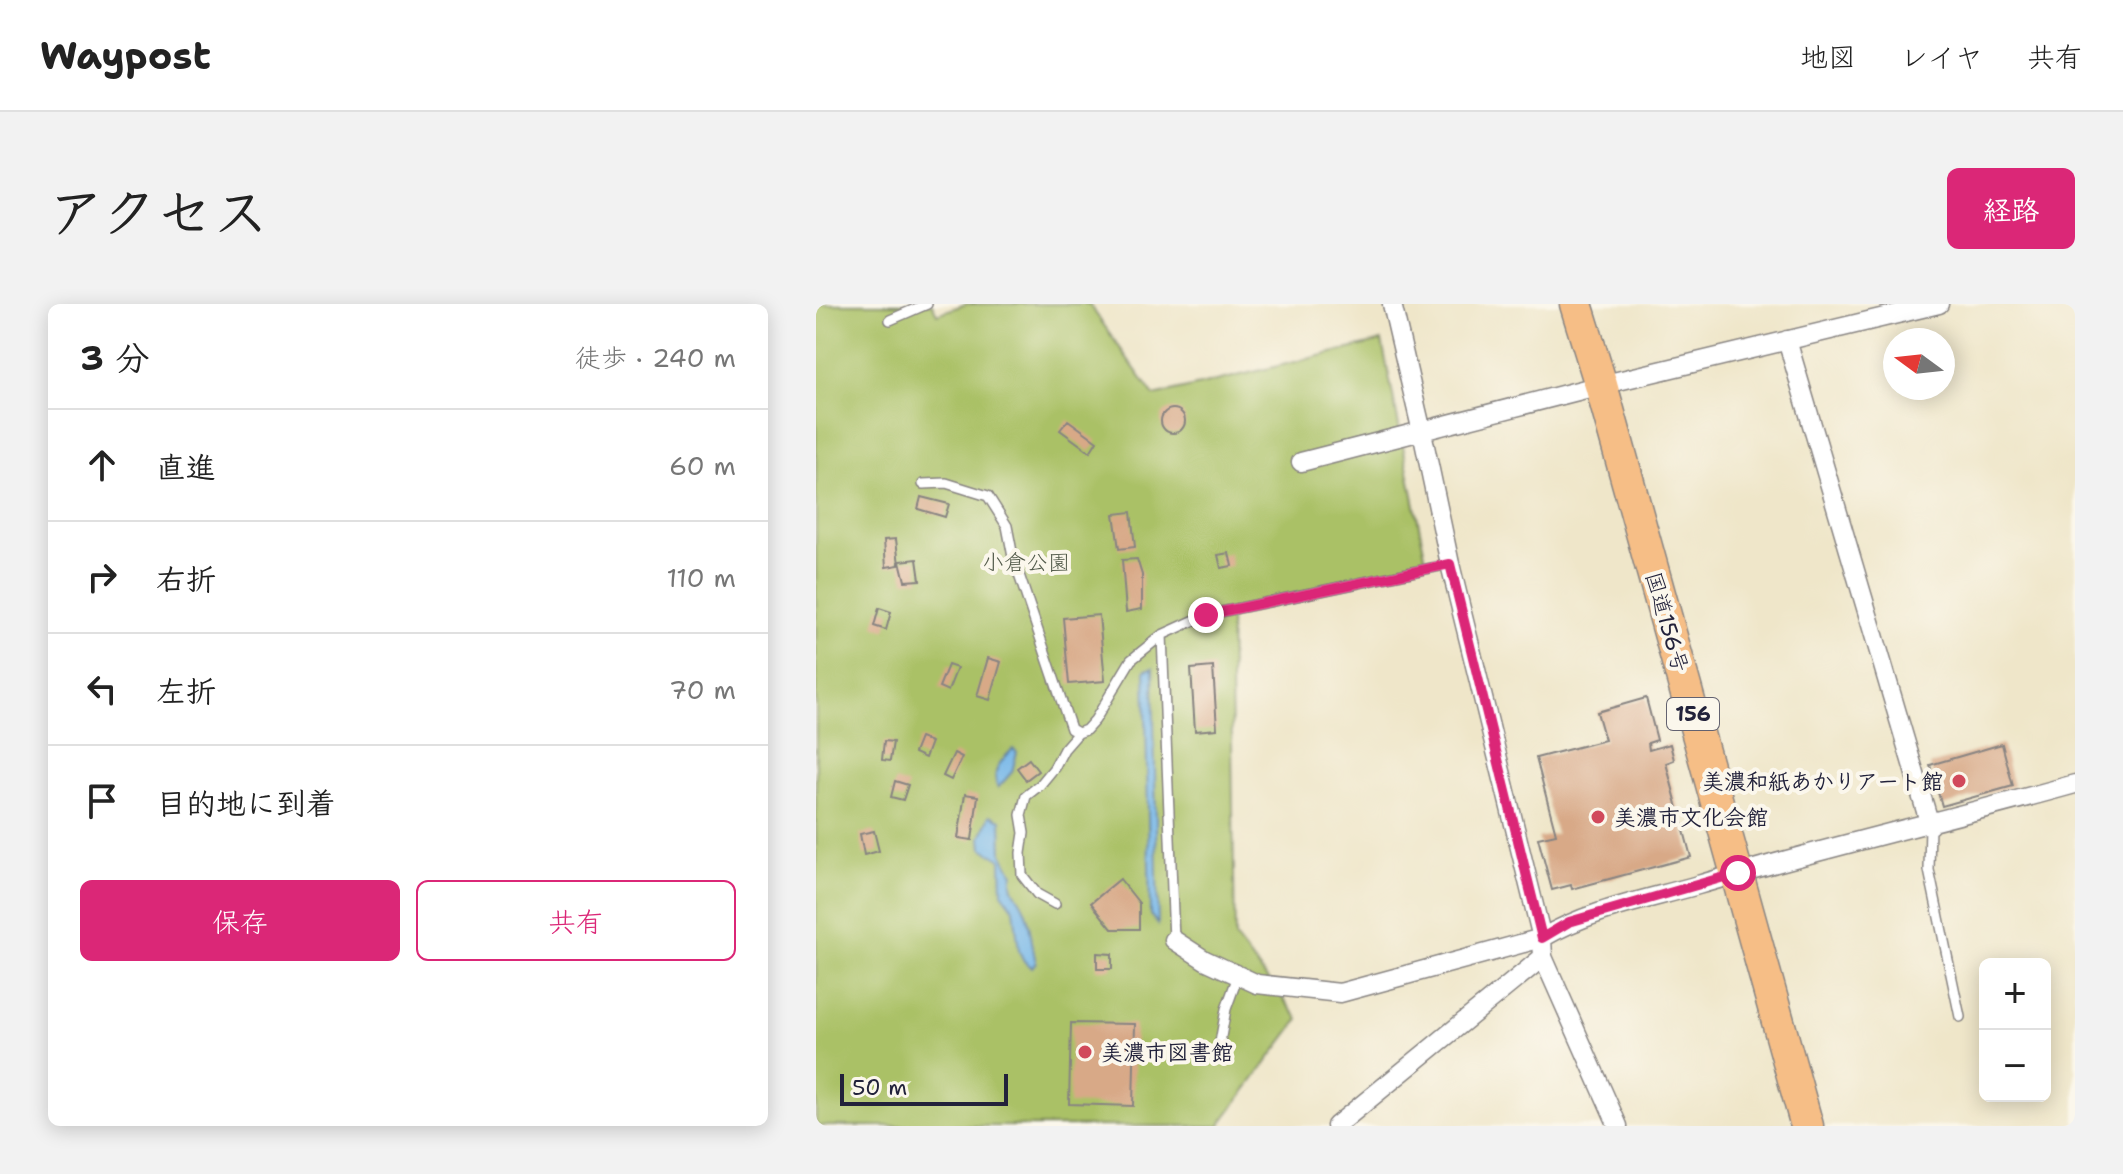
<!DOCTYPE html>
<html lang="ja">
<head>
<meta charset="utf-8">
<style>
	body { margin:0; font-family:"Shantell Sans","Klee One",sans-serif; background:#f2f2f2; color:#222 }
	.controls { position:absolute; right:24px; bottom:24px; display:grid; overflow:hidden; border-radius:12px; box-shadow:0 4px 20px #0003 }
	.controls button { width:72px; height:72px; display:grid; place-items:center; padding:0; border:0; border-bottom:2px solid #e0e0e0; background:#fff; color:#222; font:40px sans-serif }
	.compass { position:absolute; left:1067px; top:24px; width:72px; height:72px; border-radius:50%; background:#fff; box-shadow:0 4px 20px #0003; rotate:285deg }
	.scale { position:absolute; left:24px; bottom:20px; width:168px; box-sizing:border-box; padding-left:8px; border:4px solid #22223b; border-top:0; font-size:22px; line-height:28px; white-space:nowrap; color:#22223b; -webkit-text-stroke:6px #fbf7ec; paint-order:stroke }
	.stop { position:absolute; width:24px; height:24px; margin:-18px; border:6px solid #db2777; border-radius:50%; background:#fff }
	.stop.end { background:#db2777; border-color:#fff; box-shadow:0 2px 8px #0008 }
	.list { margin:0; padding:0; list-style:none }
	h2 { display:flex; justify-content:space-between; align-items:center; height:104px; margin:0; padding:0 32px; font-size:34px }
	h2 small { font-size:26px; font-weight:400; color:#767676 }
	.list li { display:grid; grid-template-columns:52px 1fr auto; gap:24px; align-items:center; box-sizing:border-box; height:112px; padding:0 32px; border-top:2px solid #e0e0e0 }
	.list b { display:block; font-size:30px; white-space:nowrap }
	.list em { font-size:26px; font-style:normal; color:#767676 }
	.actions { display:flex; gap:16px; padding:24px 32px }
	.actions a { flex:1; padding:18px 0; border:2px solid #db2777; border-radius:12px; text-align:center; font-size:28px; color:#db2777 }
	.actions .main { background:#db2777; color:#fff }
	.icon { flex:none; width:44px; height:44px; fill:none; stroke:currentColor; stroke-width:2; stroke-linecap:round; stroke-linejoin:round }
	.map { position:relative; flex:none; width:1259px; height:822px; overflow:hidden; border-radius:12px }
	header { display:flex; align-items:center; gap:48px; box-sizing:border-box; height:112px; padding:0 40px; background:#fff; border-bottom:2px solid #e0e0e0 }
	header strong { font-size:38px }
	nav { display:flex; gap:44px; margin-inline-start:auto; font-size:28px }
	.intro { display:flex; align-items:center; justify-content:space-between; box-sizing:border-box; height:192px; padding:0 48px }
	h1 { margin:0; font-size:56px }
	.button { padding:20px 36px; border-radius:12px; background:#db2777; color:#fff; font-size:28px; font-weight:700 }
	main { display:flex; gap:48px; padding:0 48px }
	aside { flex:1; background:#fff; border-radius:12px; box-shadow:0 4px 20px #0003 }
	.map>svg:first-child { display:block }
</style>
</head>
<body>
<header>
<strong>Waypost</strong>
<nav><a>地図</a><a>レイヤ</a><a>共有</a></nav>
</header>
<div class="intro"><h1>アクセス</h1><a class="button">経路</a></div>
<main>
<aside>
<h2>3 分<small>徒歩 · 240 m</small></h2>
<ul class="list">
<li><svg class="icon" aria-label="ahead" viewBox="0 0 24 24"><path d="M12 20V5M6 11l6-6 6 6"/></svg><div><b>直進</b></div><em>60 m</em></li>
<li><svg class="icon" aria-label="right" viewBox="0 0 24 24"><path d="M7 20v-9h11M14 6l5 5-5 5"/></svg><div><b>右折</b></div><em>110 m</em></li>
<li><svg class="icon" aria-label="left" viewBox="0 0 24 24"><path d="M17 20v-9H6M10 6l-5 5 5 5"/></svg><div><b>左折</b></div><em>70 m</em></li>
<li><svg class="icon" aria-label="arrive" viewBox="0 0 24 24"><path d="M6 21V4h12l-3 4 3 4H6"/></svg><div><b>目的地に到着</b></div></li>
</ul>
<div class="actions"><a class="main">保存</a><a>共有</a></div>
</aside>
<div class="map">
<svg width="1259" height="822" viewBox="0 0 1259 822">
	<rect width="100%" height="100%" fill="#fbf7ec"/>
	<filter id="ink" filterUnits="userSpaceOnUse"><feTurbulence type="fractalNoise" baseFrequency=".0125" numOctaves="2"/><feDisplacementMap in="SourceGraphic" scale="16" xChannelSelector="R" yChannelSelector="G"/><feConvolveMatrix kernelMatrix="1 2 1 2 8 2 1 2 1" color-interpolation-filters="sRGB"/></filter>
	<filter id="wash" filterUnits="userSpaceOnUse"><feTurbulence type="fractalNoise" baseFrequency=".006" numOctaves="4" result="noise"/><feDisplacementMap in="SourceGraphic" scale="32" xChannelSelector="R" yChannelSelector="G"/><feGaussianBlur stdDeviation="1.8" result="paint"/><feColorMatrix in="noise" values="0 0 0 0 0 0 0 0 0 0 0 0 0 0 0 0 0 1.4 0 .05"/><feComposite in="paint" operator="in"/></filter>
	<g filter="url(#wash)">
		<rect width="100%" height="100%" fill="#efe6c9"/>
		<path fill="#aac166" stroke="#667250" stroke-width="2" d="M 0,0 L 116,0 L 121,10 L 150,0 L 273,0 L 338,92 L 566,37 L 610,256 L 414,308 L 419,634 L 483,715 L 403,822 L 0,822 Z"/>
		<path fill="#73b6e8" stroke="#4a6c92" stroke-width="2" d="M 337,364 L 342,620 L 334,611 L 329,366 Z
			M 197,445 L 201,448 L 196,468 L 182,484 C 174,468 185,456 197,445 Z
			M 174,511 L 185,516 L 186,549 L 197,570 C 193,583 200,589 206,600 C 215,616 215,640 220,658 L 216,663 L 208,657 L 203,647 L 198,605 L 186,589 L 185,556 L 166,544 L 165,534 Z"/>
		<g id="blocks">
			<path fill="#d8a987" d="M345 117a12 12 0 1 1 24 0a12 12 0 1 1-24 0Z
				M 252,116 L 281,137 L 274,148 L 244,126 Z
				M 105,193 L 133,200 L 129,213 L 102,205 Z
				M 315,208 L 319,243 L 303,245 L 298,210 Z
				M 80,235 L 83,261 L 70,263 L 68,236 Z
				M 413,249 L 416,262 L 405,264 L 402,251 Z
				M 101,255 L 104,276 L 89,277 L 84,257 Z
				M 321,255 L 326,271 L 326,305 L 310,308 L 306,256 Z
				M 63,304 L 75,308 L 70,326 L 58,322 Z
				M 283,311 L 289,377 L 253,380 L 247,314 Z
				M 172,354 L 185,358 L 174,396 L 161,392 Z
				M 132,361 L 141,364 L 132,387 L 123,383 Z
				M 397,363 L 401,425 L 379,427 L 375,365 Z
				M 830,394 L 841,436 L 832,439 L 833,446 L 854,440 L 858,456 L 850,459 L 875,553 L 756,585 L 755,581 L 736,586 L 722,534 L 740,530 L 720,454 L 789,436 L 781,408 Z
				M 104,434 L 115,438 L 109,454 L 98,449 Z
				M 68,437 L 77,438 L 74,457 L 66,456 Z
				M 1186,440 L 1197,482 L 1126,502 L 1114,461 Z
				M 138,449 L 146,453 L 135,476 L 127,472 Z
				M 213,455 L 222,467 L 210,476 L 201,464 Z
				M 79,477 L 92,481 L 87,496 L 75,493 Z
				M 149,490 L 162,492 L 156,536 L 142,534 Z
				M 58,527 L 63,547 L 48,551 L 44,530 Z
				M 304,575 L 323,599 L 323,625 L 296,625 L 275,599 Z
				M 281,649 L 296,650 L 296,665 L 281,665 Z
				M 255,719 L 319,720 L 317,802 L 253,800 Z"/>
		</g>
	</g>
	<g filter="url(#ink)">
		<use href="#blocks" fill-opacity="0" stroke="#888482" stroke-width="2"/>
		<g fill="none" stroke-linecap="round" stroke-linejoin="round">
			<g stroke="#888482" stroke-width="12">
				<path id="lane" d="M 74,16 L 111,0
					M 107,180 L 130,179 L 172,192 L 191,222 L 197,253 L 255,425 L 262,429
					M 1114,521 L 1113,566 L 1144,713
					M 239,600 L 221,590 L 206,571 L 205,549 L 208,529 L 205,511 L 210,492 L 224,481 L 238,464 L 248,445 L 262,429 L 270,426 L 279,416 L 315,356 L 346,331
					M 358,636 L 346,331 L 390,311 L 634,260
					M 401,755 L 410,705 L 422,672"/>
			</g>
			<g stroke="#888482" stroke-width="21">
				<path id="street" d="M 576,0 L 606,128 L 634,260 L 726,634 L 727,653 L 802,822
					M 971,36 L 1114,521
					M 485,158 L 785,81 L 1123,0
					M 358,636 L 389,656 L 441,680 L 524,689 L 726,634 C 773,606 830,596 882,581 C 1007,544 1134,515 1259,480
					M 520,822 L 727,653"/>
			</g>
			<g stroke="#888482" stroke-width="35">
				<path id="highway" d="M 760,0 L 785,81 L 991,822"/>
			</g>
			<use href="#lane" stroke="#fff" stroke-width="9"/>
			<use href="#street" stroke="#fff" stroke-width="18"/>
			<use href="#highway" stroke="#f6be86" stroke-width="32"/>
		</g>
	</g>
	<g fill="none" stroke-linecap="round" stroke-linejoin="round" filter="url(#ink)">
		<path stroke="#db2777" stroke-width="10" d="M 390,311 L 634,260 L 726,634 L 753,618 L 922,569"/>
	</g>
	<g fill="#d1495b" stroke="#fbf7ec" stroke-width="3">
		<circle cx="1143" cy="477" r="8"/>
		<circle cx="782" cy="513" r="8"/>
		<circle cx="269" cy="748" r="8"/>
	</g>
	<g text-anchor="middle" dominant-baseline="central" stroke-width="8" stroke-linejoin="round" paint-order="stroke">
		<rect fill="#fbf7ec" stroke="#636270" stroke-width="2" x="851" y="394" width="52" height="32" rx="6"/>
		<g font-size="20" font-weight="bold" fill="#22223b">
			<text x="877" y="410">156</text>
		</g>
		<g font-size="22" fill="#525a4a" stroke="#fbf7ec">
			<text x="210" y="258">小倉公園</text>
		</g>
		<g font-size="22" fill="#22223b" stroke="#fbf7ec">
			<text transform="translate(851 318) rotate(74)">国道156号</text>
		</g>
		<g font-size="22" font-weight="bold" fill="#22223b" stroke="#fbf7ec" text-anchor="start">
			<text x="1127" y="477" text-anchor="end">美濃和紙あかりアート館</text>
			<text x="798" y="513">美濃市文化会館</text>
			<text x="285" y="748">美濃市図書館</text>
		</g>
	</g>
</svg>
<div class="controls">
<button>+</button>
<button>−</button>
</div>
<svg class="compass" viewBox="-18 -18 36 36"><path d="M0-13l5 13h-10z" fill="#e53935"/><path d="M0 13l5-13h-10z" fill="#767676"/></svg>
<div class="scale">50 m</div>
<div class="stop" style="left:922px;top:569px"></div>
<div class="stop end" style="left:390px;top:311px"></div>
</div>
</main>
</body>
</html>
